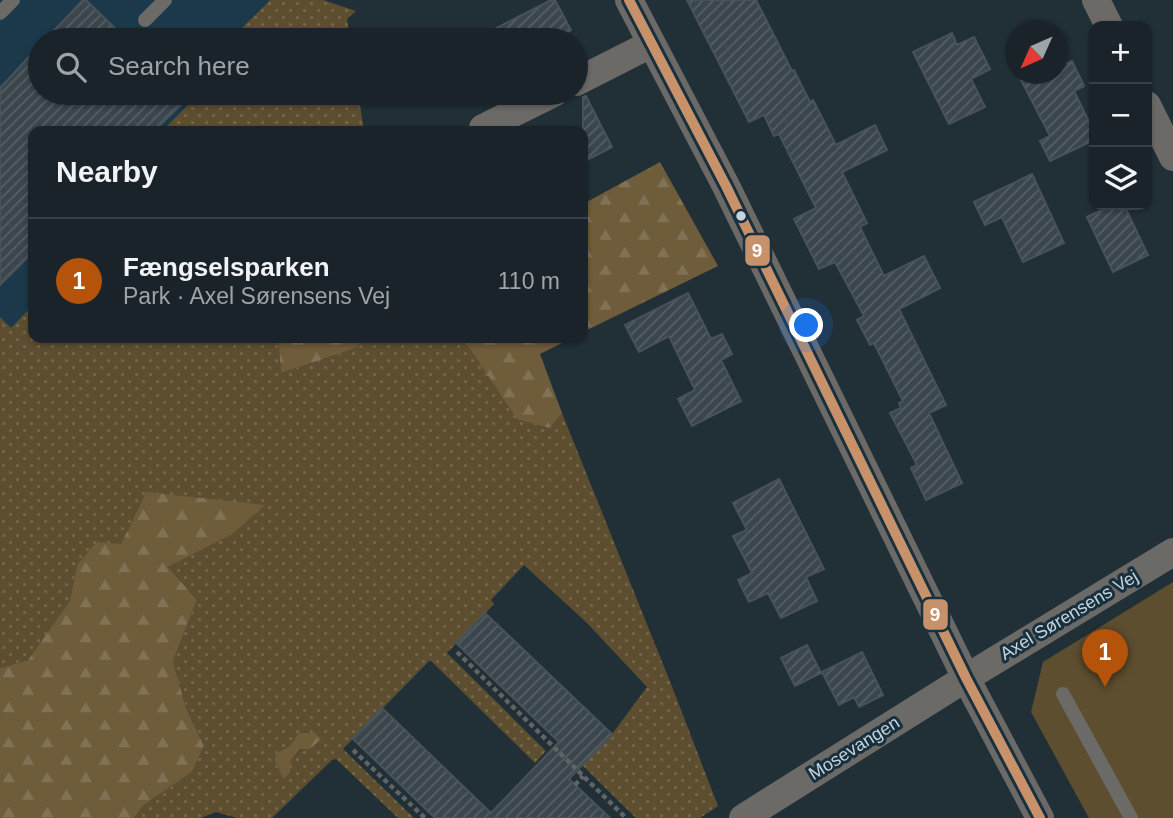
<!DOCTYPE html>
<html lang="en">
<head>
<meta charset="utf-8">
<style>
	body { margin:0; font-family:Helvetica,sans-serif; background:#262f35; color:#f1f3f6 }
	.controls { position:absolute; right:21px; top:21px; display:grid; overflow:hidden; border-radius:14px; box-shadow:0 2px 5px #0004 }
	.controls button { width:63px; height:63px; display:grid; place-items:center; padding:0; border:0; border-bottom:2px solid #374046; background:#192329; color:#f1f3f6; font:35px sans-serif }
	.compass { position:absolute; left:1005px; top:21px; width:63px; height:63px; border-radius:50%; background:#192329; box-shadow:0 2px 5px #0004; rotate:225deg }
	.you { position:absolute; left:807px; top:326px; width:24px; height:24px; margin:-18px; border:5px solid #fff; border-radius:50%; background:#1a73e8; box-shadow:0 0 0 10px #1a73e833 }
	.badge { display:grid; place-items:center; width:46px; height:46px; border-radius:50%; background:#b45309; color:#fff; font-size:23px; font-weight:700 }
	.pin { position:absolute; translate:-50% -58px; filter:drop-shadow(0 2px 4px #0008) }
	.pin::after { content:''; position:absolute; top:37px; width:24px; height:21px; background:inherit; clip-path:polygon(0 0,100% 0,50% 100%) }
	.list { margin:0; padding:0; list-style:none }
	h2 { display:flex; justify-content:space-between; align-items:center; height:91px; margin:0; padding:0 28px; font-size:30px }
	h2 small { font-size:23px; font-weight:400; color:#9fa4a8 }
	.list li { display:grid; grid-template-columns:46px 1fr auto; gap:21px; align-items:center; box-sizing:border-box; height:126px; padding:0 28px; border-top:2px solid #374046 }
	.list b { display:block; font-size:26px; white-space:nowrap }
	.list p { margin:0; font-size:23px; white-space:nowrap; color:#9fa4a8 }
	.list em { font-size:23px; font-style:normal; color:#9fa4a8 }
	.icon { flex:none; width:38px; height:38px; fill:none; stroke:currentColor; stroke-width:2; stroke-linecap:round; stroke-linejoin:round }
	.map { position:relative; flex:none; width:1173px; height:818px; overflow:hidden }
	.search { position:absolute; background:#192329; box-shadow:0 2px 5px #0004; left:28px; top:28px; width:560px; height:77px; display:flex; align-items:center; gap:18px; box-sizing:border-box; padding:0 24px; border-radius:38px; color:#9fa4a8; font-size:26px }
	.panel { position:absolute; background:#192329; box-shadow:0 2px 5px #0004; left:28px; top:126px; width:560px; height:217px; border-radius:14px }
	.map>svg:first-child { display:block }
</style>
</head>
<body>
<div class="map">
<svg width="1173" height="818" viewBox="0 0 1173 818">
	<defs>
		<pattern id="grass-dots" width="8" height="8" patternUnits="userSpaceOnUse" patternTransform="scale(1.75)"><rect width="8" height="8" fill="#5e4e30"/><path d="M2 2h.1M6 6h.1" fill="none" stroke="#74674e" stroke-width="1.8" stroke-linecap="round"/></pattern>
		<pattern id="forest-firs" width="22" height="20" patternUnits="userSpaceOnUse" patternTransform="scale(1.75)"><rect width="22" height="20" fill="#6e5c3a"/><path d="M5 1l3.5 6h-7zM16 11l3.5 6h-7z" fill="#817256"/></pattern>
		<pattern id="building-hatch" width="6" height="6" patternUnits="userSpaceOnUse" patternTransform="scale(1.75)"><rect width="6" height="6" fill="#3a454c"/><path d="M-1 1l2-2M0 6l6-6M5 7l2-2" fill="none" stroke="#555f65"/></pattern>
	</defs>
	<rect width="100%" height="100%" fill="#212f37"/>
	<path fill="#1b394a" d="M 0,0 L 326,0 L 325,6 L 292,40 L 40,40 L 40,93 L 241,93 L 203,131 L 33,131 L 33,338 L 0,406 Z"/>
	<path fill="url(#grass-dots)" fill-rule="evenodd" d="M 270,0 L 323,0 L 356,11 L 347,19 L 350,40 L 230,40 Z
		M 200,93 L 358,93 L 364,131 L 162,131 Z
		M 33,305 L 33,338 L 278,338 L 281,373 L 356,348 L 366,338 L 461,338 L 550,428 L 562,413 L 671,684 L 718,806 L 700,818 L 636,818 L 582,765 L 612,734 L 647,687 L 587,623 L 524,565 L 491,600 L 494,604 L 447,653 L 546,751 L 535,763 L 431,661 L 429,661 L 343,749 L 414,818 L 398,818 L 336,759 L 332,760 L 272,818 L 237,818 L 216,812 L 201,818 L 134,818 L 143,806 L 192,772 L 204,746 L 186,708 L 173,661 L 197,600 L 168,567 L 231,535 L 146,492 L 121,544 L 77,565 L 70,600 L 28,660 L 0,668 L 0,317 L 11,328 ZM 291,745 L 310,749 L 302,749 L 291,760 L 283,779 L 274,759 L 277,753 Z"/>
	<path fill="url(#forest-firs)" d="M 660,162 L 718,266 L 583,332 L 583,204 Z
		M 278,338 L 366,338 L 356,348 L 281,373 Z
		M 461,338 L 572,338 L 540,354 L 562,413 L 550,428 L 517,419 L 469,347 Z
		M 146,492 L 265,505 L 231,535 L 168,567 L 197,600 L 173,661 L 186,708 L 204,746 L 192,772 L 143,806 L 134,818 L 0,818 L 0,668 L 28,660 L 70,600 L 77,565 L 97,542 L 121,544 Z
		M 299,733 L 315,733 L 321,739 L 310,749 L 301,749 L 291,760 L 290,773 L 283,779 L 274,759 L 277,753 L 291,745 Z"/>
	<path fill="#5e4e30" d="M 1173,582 L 1173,818 L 1089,818 L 1031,712 L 1043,662 Z"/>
	<path fill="url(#building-hatch)" stroke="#485359" stroke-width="2" d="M 83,0 L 86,0 L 127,40 L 45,40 Z
		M 551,0 L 555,0 L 571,30 L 552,40 L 473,40 Z
		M 687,0 L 756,0 L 792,71 L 794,70 L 810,102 L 813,100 L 836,145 L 875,125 L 887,150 L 842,172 L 867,223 L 860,227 L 884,276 L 924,256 L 940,288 L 899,309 L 946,405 L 929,413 L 962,483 L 926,500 L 911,468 L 917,465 L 890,413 L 901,408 L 899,403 L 903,401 L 874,343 L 870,345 L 857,320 L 864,316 L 835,262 L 819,269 L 794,219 L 816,208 L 779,134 L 774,136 L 764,115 L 749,122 Z
		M 952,33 L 957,45 L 974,37 L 990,69 L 971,79 L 985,107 L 949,124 L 913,52 Z
		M 40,45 L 40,93 L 193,93 L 154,131 L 33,131 L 33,252 L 0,285 L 0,88 Z
		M 1072,61 L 1084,86 L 1074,91 L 1094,132 L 1094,140 L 1050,161 L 1040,141 L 1050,136 L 1018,74 L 1058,74 L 1058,64 L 1059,67 Z
		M 586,96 L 612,147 L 583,162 L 583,97 Z
		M 1032,174 L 1064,243 L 1023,262 L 1002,217 L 985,225 L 974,202 Z
		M 1112,205 L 1124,205 L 1148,255 L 1113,272 L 1087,217 Z
		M 688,293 L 711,339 L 722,334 L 732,354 L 721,360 L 741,401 L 692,426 L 678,399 L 695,390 L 669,336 L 639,352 L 625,325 Z
		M 779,479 L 824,569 L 806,577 L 817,601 L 781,618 L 768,593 L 749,602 L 738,580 L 752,573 L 733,536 L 747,530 L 733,503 Z
		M 485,613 L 612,734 L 569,779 L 610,818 L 435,818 L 353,739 L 382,708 L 491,813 L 559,742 L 456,643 Z
		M 807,645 L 821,673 L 795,686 L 781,658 Z
		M 862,652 L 883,695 L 859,707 L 854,697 L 839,705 L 822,672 Z"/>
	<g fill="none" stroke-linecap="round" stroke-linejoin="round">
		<path stroke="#606465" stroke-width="4.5" stroke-dasharray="5 3.5" stroke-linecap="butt" d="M 457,652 L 626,818
			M 353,750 L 425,818
			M 575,785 L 583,776"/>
		<path stroke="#6b6a67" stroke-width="14" d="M 0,13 L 13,0
			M 145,20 L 165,0
			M 1063,694 L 1131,818"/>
		<path stroke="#6b6a67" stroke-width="28" d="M 629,0 L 726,186 L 966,678 L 1040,818
			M 1096,0 L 1109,26
			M 576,82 L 651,44
			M 1147,105 L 1173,157
			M 483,128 L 554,93
			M 743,818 L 966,678 L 1173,552"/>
		<g stroke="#19313f" stroke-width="16">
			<path id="bus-1" d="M 629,0 L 726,186 L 966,678 L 1040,818"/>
		</g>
		<use href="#bus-1" stroke="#c7916a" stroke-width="10"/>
	</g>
	<circle fill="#c6d4dd" stroke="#19313f" stroke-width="2.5" cx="741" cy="216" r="6"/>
	<g text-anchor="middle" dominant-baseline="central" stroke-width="6" stroke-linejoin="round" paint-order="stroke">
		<g font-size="18" fill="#c6d4dd" stroke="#19313f">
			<text transform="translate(1069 615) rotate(-31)">Axel Sørensens Vej</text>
			<text transform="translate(854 748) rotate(-32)">Mosevangen</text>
		</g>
	</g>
	<g stroke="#19313f" stroke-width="2.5">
		<rect x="744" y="234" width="27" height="33" rx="7" fill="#c7916a"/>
		<rect x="922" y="598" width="27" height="33" rx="7" fill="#c7916a"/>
	</g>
	<g font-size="19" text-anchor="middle" font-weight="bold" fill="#fff">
		<text x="757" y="257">9</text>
		<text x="935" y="621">9</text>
	</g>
</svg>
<div class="controls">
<button>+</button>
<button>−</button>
<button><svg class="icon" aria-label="layers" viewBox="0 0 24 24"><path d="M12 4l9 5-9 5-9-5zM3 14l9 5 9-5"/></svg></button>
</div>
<svg class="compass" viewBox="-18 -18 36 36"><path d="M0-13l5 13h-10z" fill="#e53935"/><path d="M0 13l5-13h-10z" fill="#9fa4a8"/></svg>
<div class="you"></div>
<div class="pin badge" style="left:1105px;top:687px">1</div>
<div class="search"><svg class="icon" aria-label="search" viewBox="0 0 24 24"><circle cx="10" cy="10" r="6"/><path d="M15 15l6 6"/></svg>Search here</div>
<section class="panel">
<h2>Nearby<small></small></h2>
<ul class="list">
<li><span class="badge">1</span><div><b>Fængselsparken</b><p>Park · Axel Sørensens Vej</p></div><em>110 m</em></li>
</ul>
</section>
</div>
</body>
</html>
